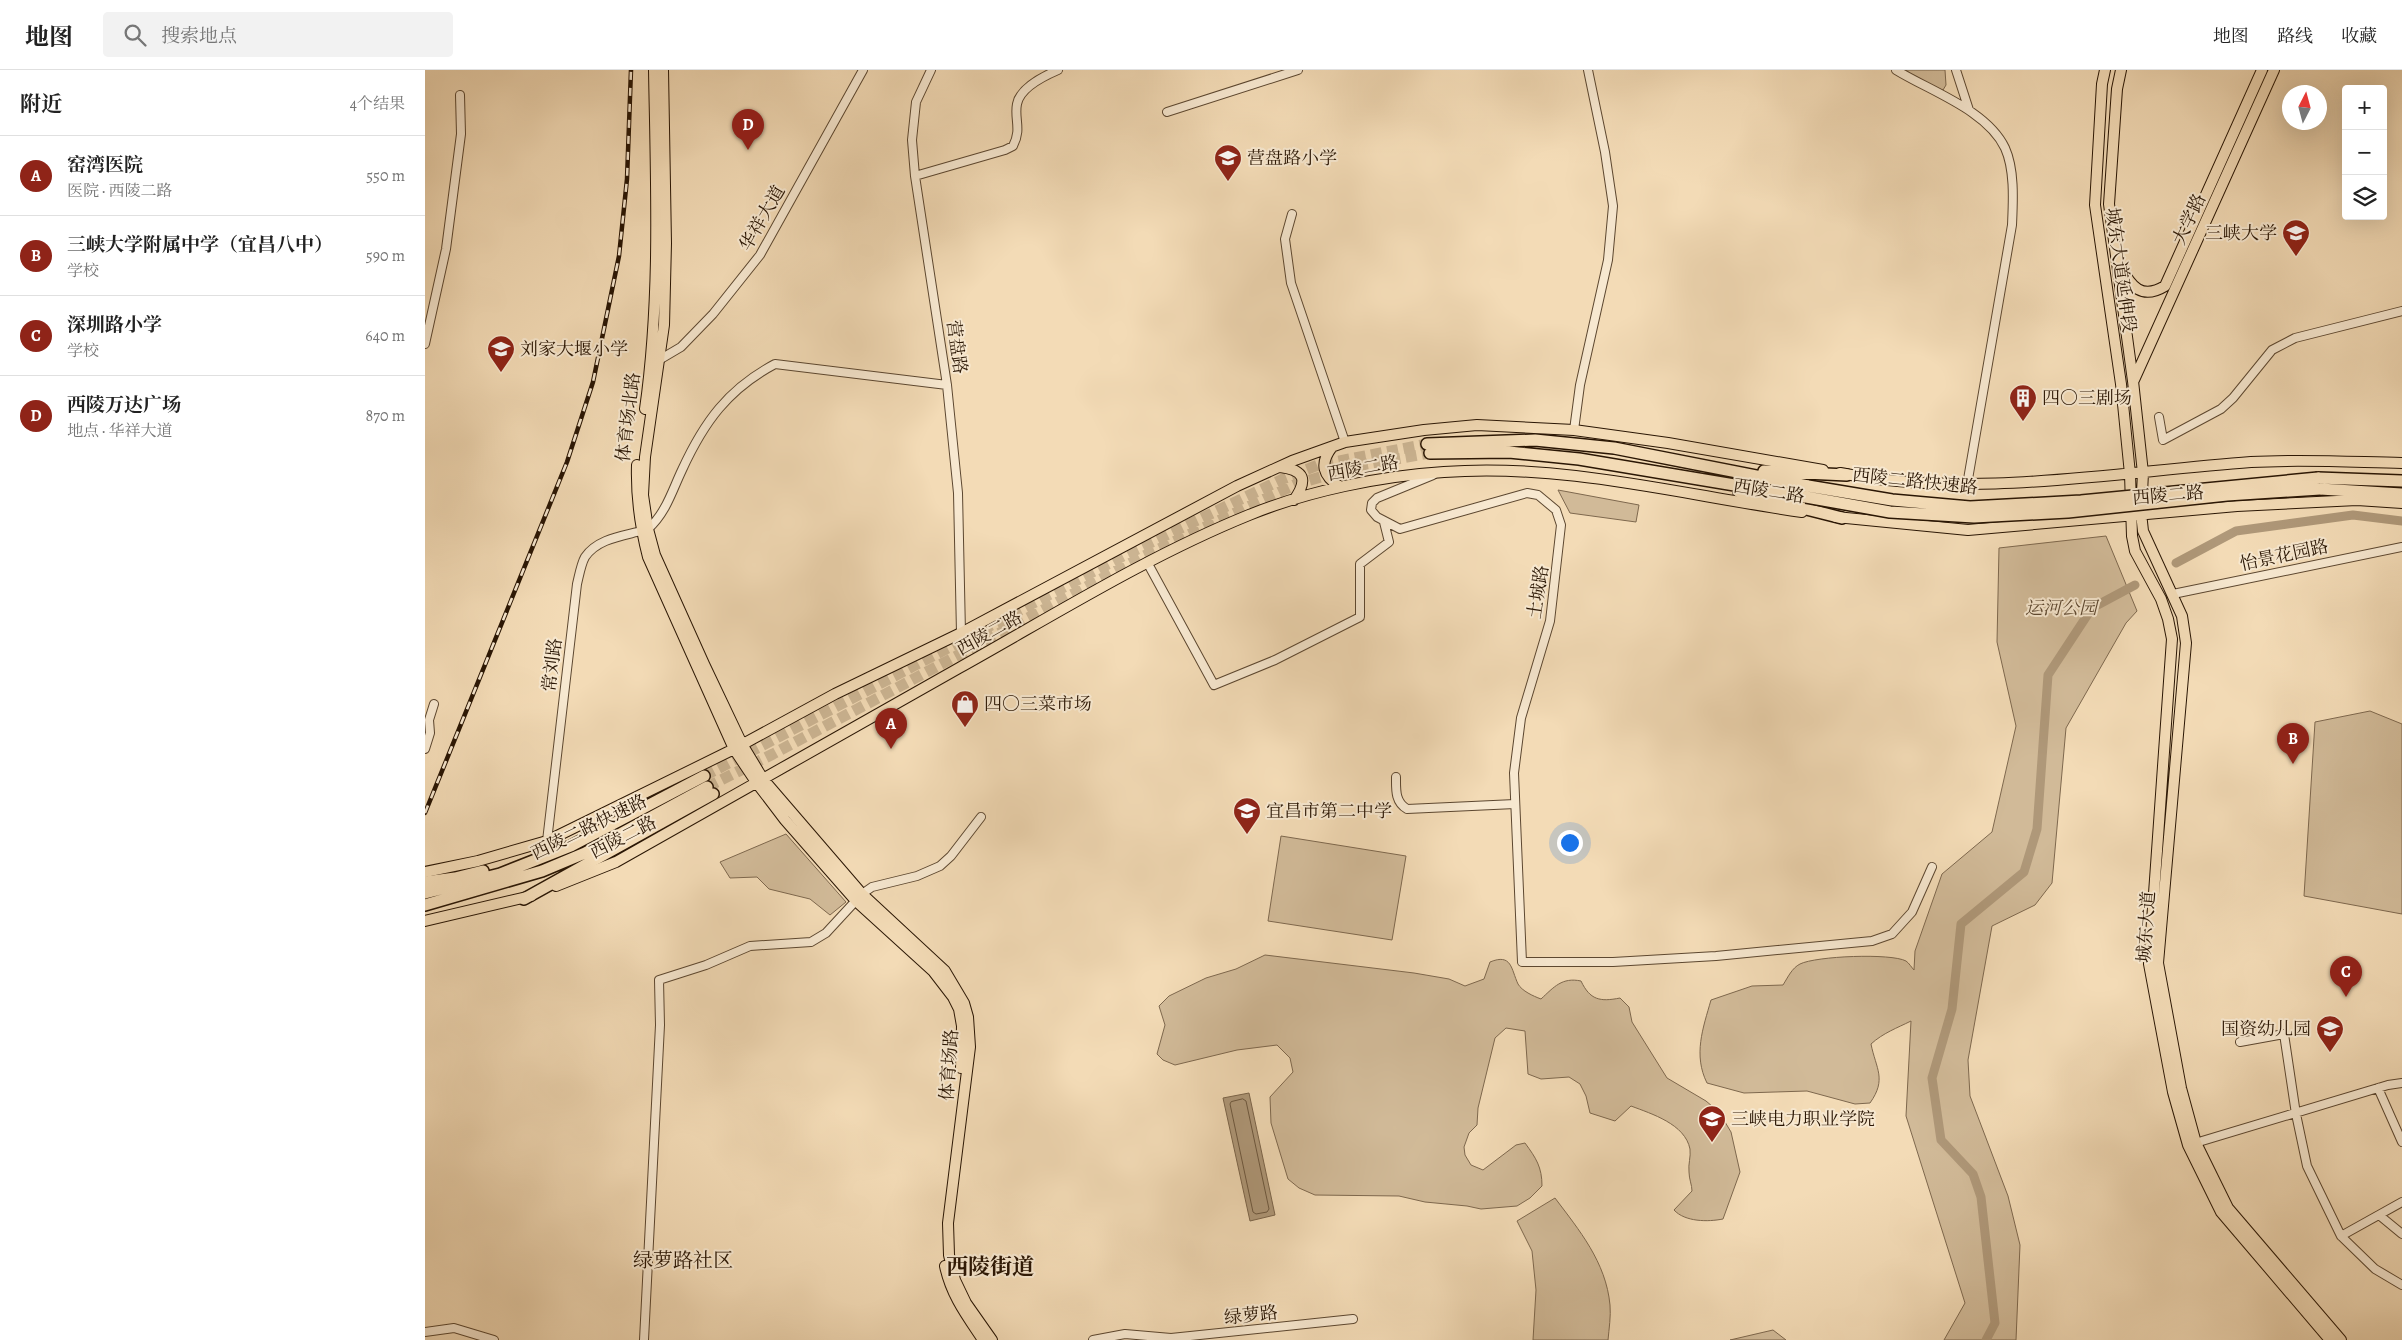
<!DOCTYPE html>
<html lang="zh">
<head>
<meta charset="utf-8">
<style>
	body { margin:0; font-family:Alegreya,"Noto Serif SC",serif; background:#f2f2f2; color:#222 }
	.controls { position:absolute; right:15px; top:15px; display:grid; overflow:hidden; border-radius:5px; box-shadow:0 5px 20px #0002 }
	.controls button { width:45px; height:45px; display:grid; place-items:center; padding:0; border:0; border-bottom:1px solid #e0e0e0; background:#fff; color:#222; font:25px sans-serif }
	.compass { position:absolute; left:1857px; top:15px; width:45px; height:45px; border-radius:50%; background:#fff; box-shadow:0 5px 20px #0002; rotate:6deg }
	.you { position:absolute; left:1144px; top:772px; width:18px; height:18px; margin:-12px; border:4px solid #fff; border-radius:50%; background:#1a73e8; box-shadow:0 0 0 8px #1a73e833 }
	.badge { display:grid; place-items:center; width:32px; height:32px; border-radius:50%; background:#8f2418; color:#fff; font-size:16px; font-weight:700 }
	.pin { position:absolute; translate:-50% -41px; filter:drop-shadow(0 1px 2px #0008) }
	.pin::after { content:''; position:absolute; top:26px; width:18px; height:15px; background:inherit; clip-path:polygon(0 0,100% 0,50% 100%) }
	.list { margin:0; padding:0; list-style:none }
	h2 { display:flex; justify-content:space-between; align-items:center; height:65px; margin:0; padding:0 20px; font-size:21px }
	h2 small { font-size:16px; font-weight:400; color:#767676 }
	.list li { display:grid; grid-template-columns:32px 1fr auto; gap:15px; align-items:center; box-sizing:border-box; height:80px; padding:0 20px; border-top:1px solid #e0e0e0 }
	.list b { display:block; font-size:19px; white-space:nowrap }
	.list p { margin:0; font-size:16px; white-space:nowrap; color:#767676 }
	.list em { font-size:16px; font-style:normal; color:#767676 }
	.icon { flex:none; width:28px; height:28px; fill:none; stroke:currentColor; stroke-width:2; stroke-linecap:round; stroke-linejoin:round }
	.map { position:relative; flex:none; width:1977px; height:1270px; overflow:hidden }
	header { display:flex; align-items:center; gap:30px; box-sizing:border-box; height:70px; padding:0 25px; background:#fff; border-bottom:1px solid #e0e0e0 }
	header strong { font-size:24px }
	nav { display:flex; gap:28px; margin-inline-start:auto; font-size:18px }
	.search { width:350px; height:45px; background:#f2f2f2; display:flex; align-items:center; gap:12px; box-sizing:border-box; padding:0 18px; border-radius:5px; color:#767676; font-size:19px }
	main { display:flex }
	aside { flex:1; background:#fff }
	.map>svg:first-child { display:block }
</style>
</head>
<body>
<header>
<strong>地图</strong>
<div class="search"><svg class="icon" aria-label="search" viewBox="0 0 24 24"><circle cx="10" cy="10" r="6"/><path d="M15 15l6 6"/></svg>搜索地点</div>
<nav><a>地图</a><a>路线</a><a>收藏</a></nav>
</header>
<main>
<aside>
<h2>附近<small>4个结果</small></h2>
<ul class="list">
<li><span class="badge">A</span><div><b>窑湾医院</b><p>医院 · 西陵二路</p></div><em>550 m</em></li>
<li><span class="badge">B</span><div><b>三峡大学附属中学（宜昌八中）</b><p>学校</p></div><em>590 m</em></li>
<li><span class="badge">C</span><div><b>深圳路小学</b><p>学校</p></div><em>640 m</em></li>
<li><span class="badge">D</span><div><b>西陵万达广场</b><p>地点 · 华祥大道</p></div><em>870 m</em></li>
</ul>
</aside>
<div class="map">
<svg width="1977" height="1270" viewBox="0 0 1977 1270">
	<rect width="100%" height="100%" fill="#f3dbb6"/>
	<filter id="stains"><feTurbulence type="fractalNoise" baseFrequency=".004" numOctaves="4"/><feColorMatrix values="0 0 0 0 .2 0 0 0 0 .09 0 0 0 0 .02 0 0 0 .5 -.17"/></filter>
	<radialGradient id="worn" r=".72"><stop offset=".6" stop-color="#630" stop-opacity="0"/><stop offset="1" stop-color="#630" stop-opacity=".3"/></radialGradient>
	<path fill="#d1ba98" stroke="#7e684e" d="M 1481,0 L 1520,0 L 1521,15 L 1518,20 C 1504,19 1491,9 1481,0 Z
		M 1133,420 L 1214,435 L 1211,452 L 1145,443 Z
		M 1681,466 L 1712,541 L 1701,553 L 1641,658 L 1627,813 L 1610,835 L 1567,856 L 1543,990 L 1545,1026 L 1583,1126 L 1595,1175 L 1591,1270 L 1519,1270 L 1540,1233 L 1481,1046 L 1486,951 C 1472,958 1458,963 1446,974 C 1451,999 1462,1009 1445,1033 L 1430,1034 L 1382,1021 L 1319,1023 L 1282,1013 C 1268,985 1278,958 1286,930 L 1327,916 L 1358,915 C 1363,907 1367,898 1375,894 C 1391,886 1466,883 1481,891 C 1484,893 1487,898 1489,900 L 1490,881 L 1517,804 L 1567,762 L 1591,656 L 1572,572 L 1574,478 Z
		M 1945,641 L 1977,654 L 1977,844 L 1879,826 L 1890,652 Z
		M 361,764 L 421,832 L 405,845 L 385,829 L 344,819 L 332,807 L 305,808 L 295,792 Z
		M 856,766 L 981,786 L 967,870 L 843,851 Z
		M 840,885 L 989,903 L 1024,909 L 1040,916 L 1059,909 L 1065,892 C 1087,883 1086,899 1093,914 C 1097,921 1108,926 1116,929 C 1129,917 1137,907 1156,911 C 1165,930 1175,932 1195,928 L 1204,937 L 1207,952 L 1242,1008 L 1281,1031 L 1294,1042 L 1306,1062 L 1315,1102 L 1298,1149 C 1283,1152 1260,1152 1249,1140 L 1267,1121 C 1267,1115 1264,1109 1264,1102 C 1263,1094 1266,1087 1265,1079 C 1260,1054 1227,1044 1206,1036 L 1190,1051 L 1165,1043 L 1161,1026 L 1155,1014 L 1144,1007 L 1116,1009 L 1103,1004 L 1100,961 L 1081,958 L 1070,968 L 1053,1038 L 1052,1055 L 1044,1063 L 1039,1077 L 1040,1085 L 1046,1095 L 1058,1100 L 1091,1075 L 1100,1073 C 1111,1088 1117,1097 1117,1116 L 1105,1128 L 1092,1136 L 1056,1139 L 1042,1136 L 1000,1132 L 974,1126 L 890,1125 L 874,1118 L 863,1109 L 846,1053 L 845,1027 L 868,1002 L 865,988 L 852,975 L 812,980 L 750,995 L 738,990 L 732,984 L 740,955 L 734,936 L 744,926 L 781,908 L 811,899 Z
		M 1130,1128 C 1154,1160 1181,1192 1185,1235 C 1186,1246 1184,1259 1183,1270 L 1108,1270 L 1111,1220 L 1107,1181 L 1092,1151 Z
		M 1348,1260 L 1361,1270 L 1305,1270 Z"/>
	<path fill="#af9879" stroke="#7a644a" d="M 824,1023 L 850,1145 L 825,1151 L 798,1028 Z"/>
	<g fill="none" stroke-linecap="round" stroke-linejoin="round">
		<path stroke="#6c573e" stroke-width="1" d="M 818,1029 L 821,1031 L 844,1139 L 842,1142 L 831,1144 L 828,1142 L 805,1034 L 806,1032 Z"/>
		<path stroke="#af9879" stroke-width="9" d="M 1751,493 L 1811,461 L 1928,445 L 1977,451
			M 1561,1270 L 1570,1253 L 1556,1127 L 1548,1104 L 1516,1070 L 1507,1008 L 1527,939 L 1536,854 L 1599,802 L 1612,759 L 1623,605 L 1667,538 L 1710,515"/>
		<path stroke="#cbb492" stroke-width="11" stroke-dasharray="11 5.5" stroke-linecap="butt" d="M 279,706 L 698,486 L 858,409 L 893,395 L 1002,374
			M 282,717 L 348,684 L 719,486 L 869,415 L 932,396 L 1005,383"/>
		<g stroke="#5c4730" stroke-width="10">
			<path id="minor" d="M 506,0 L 491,32 L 487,70 L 490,106 L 522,315 L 533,423 L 536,563
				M 1471,0 C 1505,21 1562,40 1580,78 C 1590,100 1588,132 1587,155 L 1542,415
				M 1531,0 L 1544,40
				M 742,42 L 873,0
				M 490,106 L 580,80 L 588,76 C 597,59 589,49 592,34 C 595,18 619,6 633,0
				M 867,144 L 860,169 L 866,213 L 920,372
				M 0,274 L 21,179 L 36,64 L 35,25
				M 234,290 L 256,277 L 288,244 L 335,185 L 438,0
				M 1734,347 L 1738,370 L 1796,339 L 1808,328 L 1847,280 L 1870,268 L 1977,241
				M 1149,360 L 1155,315 L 1183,190 L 1188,136 L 1180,82 L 1163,0
				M 1008,405 L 952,428 L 947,433 L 946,440 L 952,447 L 975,459 L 1102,423 L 1113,425 L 1131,440 L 1136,455 L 1125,551 L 1096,648 L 1089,703 L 1097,892 L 1188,892 L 1291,886 L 1447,871 L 1467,864 L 1487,842 L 1507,797
				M 223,459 C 241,443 247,421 257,400 C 279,352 303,319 350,294 L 522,315
				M 722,492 L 789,615 L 850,590 L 935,547 L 935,494 L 964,472 L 959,452
				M 1748,524 L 1977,477
				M 0,679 L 5,663 L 4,650 L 9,634
				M 971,707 C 971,720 970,732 982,739 L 1090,734
				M 122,771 L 152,514 C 154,506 156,494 160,487 C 172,469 197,466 216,461
				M 1815,972 L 1859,964 L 1871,1044 L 1882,1096 L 1916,1166 L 1950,1199 L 1977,1215
				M 1953,1018 L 1977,1072
				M 1767,1074 L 1963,1015 L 1977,1013
				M 1954,1145 L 1977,1164
				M 1916,1166 L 1977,1132
				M 0,1262 L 29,1258 L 69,1270
				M 219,1270 L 235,955 L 234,910 L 281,895 L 325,876 L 386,872 L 401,863 L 437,824 L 447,817 L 492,806 L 515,796 L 526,786 L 556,747
				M 668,1270 L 700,1264 L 746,1268 L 928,1249"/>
		</g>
		<g stroke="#2a1604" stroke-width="12">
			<path id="major" d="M 238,0 L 241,173 L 239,255 L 220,387 L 218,425 L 223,459 L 230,485 L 279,594 L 317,674 L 338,709 L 437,824 L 520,901 L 539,933 L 543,947 L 545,977 L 523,1153 L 524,1185 L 530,1210 L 541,1233 L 567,1270
				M 1680,0 L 1677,14 L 1670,135 L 1696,314 L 1705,404 L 1707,466 L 1710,481 L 1736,529 L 1743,549 L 1747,569 L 1724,894 L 1748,1022 L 1763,1075 L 1796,1142 L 1905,1270
				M 1696,0 L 1692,19 L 1684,134 L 1708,311 L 1718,403 L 1716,443 L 1718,461 L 1757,546 L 1761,573 L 1733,893 L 1756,1018 L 1771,1073 L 1803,1138 L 1916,1270
				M 1696,197 C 1706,217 1717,230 1740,216 L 1837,0
				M 1709,310 L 1849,0
				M 220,339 C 236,226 231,114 229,0
				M 907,377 C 894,394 898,406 915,417
				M 212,395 C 211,428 215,456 223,487 L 309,679 L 331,712 L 360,750 L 431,831 L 508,901 L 528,927 L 534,939 L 537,956 L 536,998
				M 855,397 C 880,400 883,410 869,430
				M 1415,403 C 1551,429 1689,402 1826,392 C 1876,389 1927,392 1977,393
				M 1411,447 L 1543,460 L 1812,436 L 1932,430 L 1977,433
				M 0,802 L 53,791 L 122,771 L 309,679 L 410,624 L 536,563 L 812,416 L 867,391 L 920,372 L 999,360 L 1052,355 L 1149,360 L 1243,373 L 1398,400
				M 131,816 L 191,792 C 305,727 420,663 534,598 C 629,545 723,486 824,445 C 883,421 955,406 1019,402 C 1139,393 1258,425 1377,442
				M 0,851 L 106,826
				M 520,1196 C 526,1225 542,1246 558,1270"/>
		</g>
		<g stroke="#2a1604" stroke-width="14">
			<path id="highway" d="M 1002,374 L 1110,370 L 1189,378 L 1383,416
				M 1005,383 L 1084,382 L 1154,389 L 1381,427
				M 1339,401 L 1422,405
				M 1893,408 L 1977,411
				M 1895,419 L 1977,424
				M 1314,422 L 1417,448
				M 0,812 L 30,808 L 58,801
				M 0,823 L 75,804 L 146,776 L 279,706
				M 99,829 L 288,724
				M 0,835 L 117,801 L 160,783 L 282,717"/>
		</g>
		<use href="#minor" stroke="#f7e8d0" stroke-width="8"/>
		<use href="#major" stroke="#f3dbb6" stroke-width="10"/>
		<use href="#highway" stroke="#f3dbb6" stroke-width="11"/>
		<g stroke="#2a1604" stroke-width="4.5">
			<path id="rail" d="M 0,743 L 142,392 L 168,312 L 194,186 L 202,109 L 206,0"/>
		</g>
		<use href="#rail" stroke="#f7e8d0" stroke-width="2.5" stroke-dasharray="8" stroke-linecap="butt"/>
		<g stroke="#2a1604" stroke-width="14" stroke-linecap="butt">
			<path id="highway-bridge" d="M 1383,416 L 1467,430 L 1545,437 L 1656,431 L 1893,408
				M 1381,427 L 1465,442 L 1549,447 L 1643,442 L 1802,425 L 1895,419"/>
		</g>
		<use href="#highway-bridge" stroke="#f3dbb6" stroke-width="11"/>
	</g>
	<defs>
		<g id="school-pin" transform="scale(1.4375)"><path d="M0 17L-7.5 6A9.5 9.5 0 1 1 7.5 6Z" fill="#8f2418" stroke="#f7e8d0"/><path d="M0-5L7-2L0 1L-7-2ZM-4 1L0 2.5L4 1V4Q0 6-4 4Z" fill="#fff"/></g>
		<g id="university-pin" transform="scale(1.4375)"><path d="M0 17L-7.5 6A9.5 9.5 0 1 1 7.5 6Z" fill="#8f2418" stroke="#f7e8d0"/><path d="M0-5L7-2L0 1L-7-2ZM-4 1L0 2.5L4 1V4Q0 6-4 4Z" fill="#fff"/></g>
		<g id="building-pin" transform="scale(1.4375)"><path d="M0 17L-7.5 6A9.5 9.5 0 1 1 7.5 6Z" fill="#8f2418" stroke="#f7e8d0"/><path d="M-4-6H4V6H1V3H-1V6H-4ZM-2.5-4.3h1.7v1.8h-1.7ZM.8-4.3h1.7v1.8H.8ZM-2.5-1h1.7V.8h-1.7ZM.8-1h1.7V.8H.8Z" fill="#fff"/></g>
		<g id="shop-pin" transform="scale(1.4375)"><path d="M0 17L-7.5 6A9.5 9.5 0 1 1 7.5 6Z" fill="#8f2418" stroke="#f7e8d0"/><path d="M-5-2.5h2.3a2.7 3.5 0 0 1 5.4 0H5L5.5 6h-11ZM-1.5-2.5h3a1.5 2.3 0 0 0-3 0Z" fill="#fff"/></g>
	</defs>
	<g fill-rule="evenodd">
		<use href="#school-pin" x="803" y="88"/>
		<use href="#university-pin" x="1871" y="163"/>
		<use href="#school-pin" x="76" y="279"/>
		<use href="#building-pin" x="1598" y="328"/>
		<use href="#shop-pin" x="540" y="634"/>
		<use href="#school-pin" x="822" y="741"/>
		<use href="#school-pin" x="1905" y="959"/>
		<use href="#university-pin" x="1287" y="1049"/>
	</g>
	<g text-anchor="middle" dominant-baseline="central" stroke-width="4" stroke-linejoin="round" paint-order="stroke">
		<g font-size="18" fill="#2a1604" stroke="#f7e8d0" text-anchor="start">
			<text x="822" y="88">营盘路小学</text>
			<text x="1852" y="163" text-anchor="end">三峡大学</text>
			<text x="95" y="279">刘家大堰小学</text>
			<text x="1617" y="328">四〇三剧场</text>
			<text x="559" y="634">四〇三菜市场</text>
			<text x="841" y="741">宜昌市第二中学</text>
			<text x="1886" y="959" text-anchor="end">国资幼儿园</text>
			<text x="1306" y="1049">三峡电力职业学院</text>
		</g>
		<g font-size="18" fill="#2a1604" stroke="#f7e8d0">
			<text transform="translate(337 148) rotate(-60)">华祥大道</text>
			<text transform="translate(1764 149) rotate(-65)">大学路</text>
			<text transform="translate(1696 200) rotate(82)">城东大道延伸段</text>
			<text transform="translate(532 277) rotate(82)">营盘路</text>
			<text transform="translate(203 347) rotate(-83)">体育场北路</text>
			<text transform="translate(938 398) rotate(-10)">西陵二路</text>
			<text transform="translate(1490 411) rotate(6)">西陵二路快速路</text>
			<text transform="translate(1344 421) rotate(9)">西陵二路</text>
			<text transform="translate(1743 425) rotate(-5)">西陵二路</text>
			<text transform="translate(1859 485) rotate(-12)">怡景花园路</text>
			<text transform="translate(1113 522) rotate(-81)">土城路</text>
			<text transform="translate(564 563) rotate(-29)">西陵二路</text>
			<text transform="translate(127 595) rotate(-83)">常刘路</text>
			<text transform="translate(164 757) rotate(-26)">西陵二路快速路</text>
			<text transform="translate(198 767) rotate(-27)">西陵二路</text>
			<text transform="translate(1721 857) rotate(-86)">城东大道</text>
			<text transform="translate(524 995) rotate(-86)">体育场路</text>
			<text transform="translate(826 1245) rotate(-6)">绿萝路</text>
		</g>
		<g font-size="18" font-style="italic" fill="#5c4730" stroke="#f7e8d0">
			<text x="1636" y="538">运河公园</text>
		</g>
		<g font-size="20" fill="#2a1604" stroke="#f7e8d0">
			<text x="258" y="1190">绿萝路社区</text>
		</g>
		<g font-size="22" font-weight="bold" fill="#2a1604" stroke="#f7e8d0">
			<text x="565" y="1197">西陵街道</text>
		</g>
	</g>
	<rect width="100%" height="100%" filter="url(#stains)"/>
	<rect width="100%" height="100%" fill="url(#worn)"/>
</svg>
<div class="controls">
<button>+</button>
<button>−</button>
<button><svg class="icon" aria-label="layers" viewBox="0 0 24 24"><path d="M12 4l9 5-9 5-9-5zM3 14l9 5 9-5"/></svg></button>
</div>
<svg class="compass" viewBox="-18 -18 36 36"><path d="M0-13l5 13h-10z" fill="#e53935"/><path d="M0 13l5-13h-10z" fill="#767676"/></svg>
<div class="you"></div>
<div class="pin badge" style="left:466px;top:679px">A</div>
<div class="pin badge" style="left:1868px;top:694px">B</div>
<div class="pin badge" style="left:1921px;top:927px">C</div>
<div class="pin badge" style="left:323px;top:80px">D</div>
</div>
</main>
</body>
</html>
